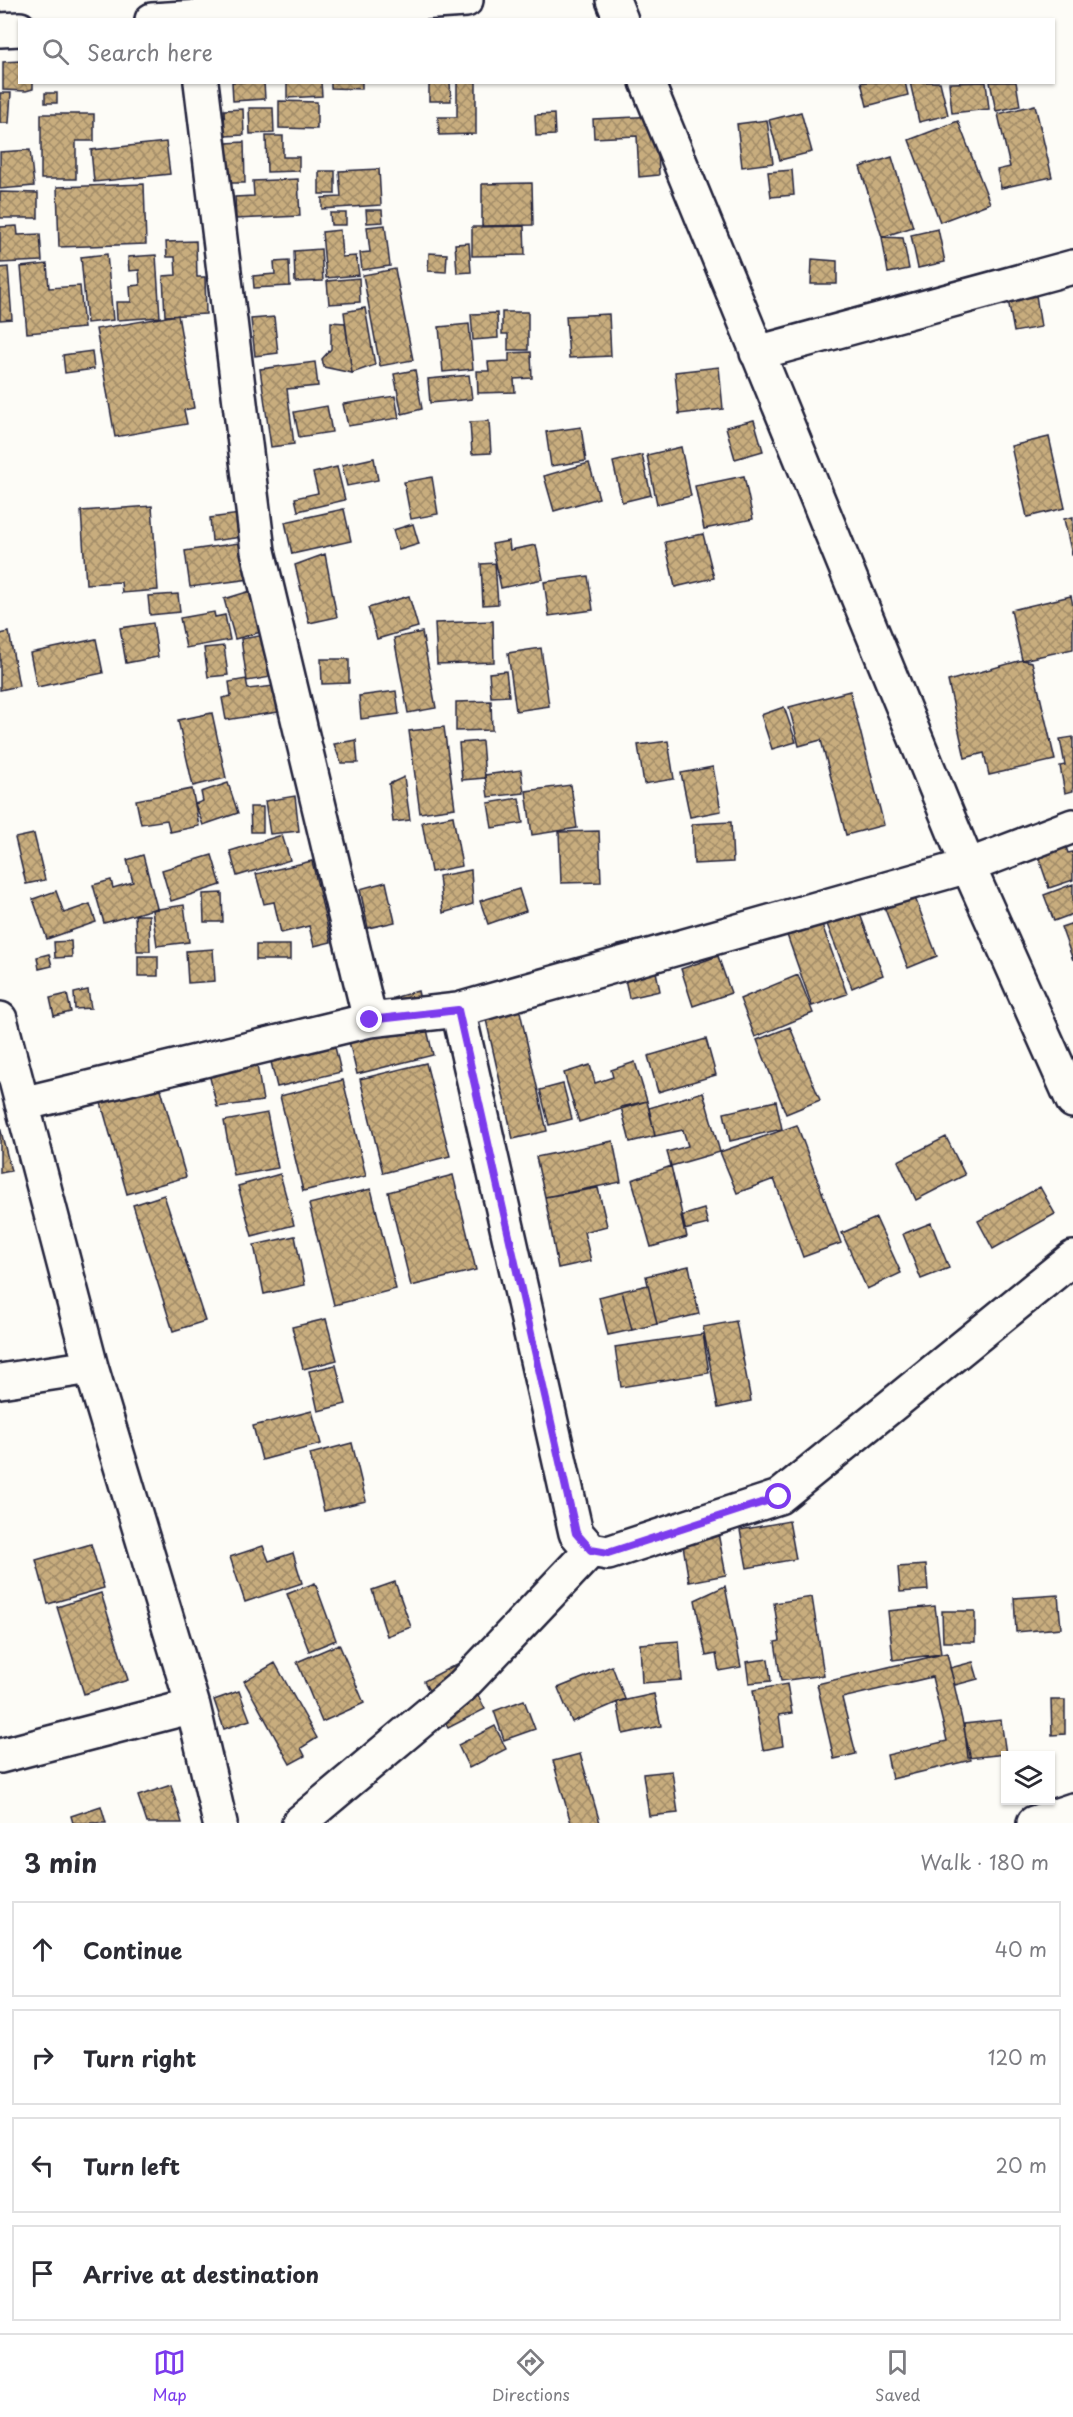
<!DOCTYPE html>
<html lang="en">
<head>
<meta charset="utf-8">
<style>
	body { margin:0; font-family:"Playpen Sans",sans-serif; background:#f7f7f7; color:#2b2b33 }
	.controls { position:absolute; right:18px; bottom:18px; display:grid; overflow:hidden; border-radius:0px; box-shadow:0 2px 4px #0004 }
	.controls button { width:54px; height:54px; display:grid; place-items:center; padding:0; border:0; border-bottom:2px solid #e1e1e2; background:#fff; color:#2b2b33; font:30px sans-serif }
	.stop { position:absolute; width:18px; height:18px; margin:-14px; border:4px solid #7c3aed; border-radius:50%; background:#fff }
	.stop.end { background:#7c3aed; border-color:#fff; box-shadow:0 2px 6px #0008 }
	.list { margin:0; padding:0; list-style:none }
	h2 { display:flex; justify-content:space-between; align-items:center; height:78px; margin:0; padding:0 24px; font-size:26px }
	h2 small { font-size:20px; font-weight:400; color:#7c7c81 }
	.list li { display:grid; grid-template-columns:39px 1fr auto; gap:18px; align-items:center; box-sizing:border-box; height:96px; margin:0 12px 12px; padding:0 12px; border:2px solid #e1e1e2; border-radius:0px }
	.list b { display:block; font-size:22px; white-space:nowrap }
	.list em { font-size:20px; font-style:normal; color:#7c7c81 }
	.icon { flex:none; width:33px; height:33px; fill:none; stroke:currentColor; stroke-width:2; stroke-linecap:round; stroke-linejoin:round }
	.map { position:relative; flex:none; width:1073px; height:1823px; overflow:hidden }
	.search { position:absolute; background:#fff; box-shadow:0 2px 4px #0004; left:18px; right:18px; top:18px; height:66px; display:flex; align-items:center; gap:15px; box-sizing:border-box; padding:0 21px; border-radius:0px; color:#7c7c81; font-size:22px }
	.sheet { height:510px; background:#fff }
	nav { display:flex; justify-content:space-around; align-items:center; box-sizing:border-box; height:84px; border-top:2px solid #e1e1e2; background:#fff; font-size:16px; color:#7c7c81 }
	nav a { display:grid; justify-items:center; gap:3px }
	nav .on { color:#7c3aed }
	.map>svg:first-child { display:block }
</style>
</head>
<body>
<div class="map">
<svg width="1073" height="1823" viewBox="0 0 1073 1823">
	<defs>
		<pattern id="building-cross-hatch" width="8" height="8" patternUnits="userSpaceOnUse" patternTransform="scale(1.5)"><rect width="8" height="8" fill="#c8ad7e"/><path d="M0 0l8 8M0 8l8-8" fill="none" stroke="#a28c68"/></pattern>
	</defs>
	<rect width="100%" height="100%" fill="#fdfcf7"/>
	<filter id="ink" filterUnits="userSpaceOnUse"><feTurbulence type="fractalNoise" baseFrequency=".0167" numOctaves="2"/><feDisplacementMap in="SourceGraphic" scale="12" xChannelSelector="R" yChannelSelector="G"/><feConvolveMatrix kernelMatrix="1 2 1 2 8 2 1 2 1" color-interpolation-filters="sRGB"/></filter>
	<g filter="url(#ink)">
		<path fill="url(#building-cross-hatch)" stroke="#22223b" stroke-width="1.5" d="M 20,61 L 20,82 L 33,82 L 33,89 L 26,91 L 3,90 L 3,62 Z
			M 232,82 L 264,82 L 265,99 L 233,101 Z
			M 287,82 L 321,82 L 322,96 L 287,98 Z
			M 331,82 L 362,82 L 362,89 L 331,88 Z
			M 429,82 L 450,82 L 451,101 L 429,101 Z
			M 457,82 L 476,82 L 476,134 L 439,135 L 438,117 L 457,117 Z
			M 861,82 L 905,82 L 908,95 L 867,106 Z
			M 910,82 L 940,82 L 948,115 L 919,122 Z
			M 986,82 L 989,109 L 952,113 L 949,83 Z
			M 990,82 L 1016,82 L 1020,106 L 996,111 Z
			M 0,93 L 11,93 L 9,123 L 0,123 Z
			M 45,93 L 57,93 L 57,103 L 45,103 Z
			M 279,101 L 317,102 L 317,129 L 279,128 Z
			M 1035,105 L 1052,177 L 1001,188 L 997,170 L 1010,167 L 998,114 Z
			M 249,108 L 273,108 L 274,133 L 250,134 Z
			M 243,109 L 244,135 L 225,136 L 224,110 Z
			M 801,112 L 812,152 L 780,160 L 769,120 Z
			M 41,114 L 94,114 L 94,141 L 76,141 L 76,179 L 41,179 Z
			M 554,114 L 555,135 L 536,136 L 535,115 Z
			M 657,116 L 659,175 L 639,177 L 637,136 L 594,138 L 593,119 Z
			M 767,120 L 773,163 L 742,167 L 737,124 Z
			M 958,121 L 990,203 L 940,222 L 909,140 Z
			M 266,136 L 283,136 L 283,157 L 299,157 L 299,171 L 267,172 Z
			M 166,142 L 170,174 L 94,182 L 91,150 Z
			M 244,142 L 245,183 L 227,183 L 226,143 Z
			M 30,150 L 34,186 L 0,189 L 0,152 Z
			M 892,157 L 913,227 L 882,237 L 860,167 Z
			M 379,169 L 381,205 L 322,209 L 322,198 L 341,197 L 339,171 Z
			M 792,170 L 794,195 L 771,197 L 768,172 Z
			M 319,171 L 335,171 L 335,194 L 319,194 Z
			M 298,179 L 300,216 L 236,219 L 235,197 L 254,196 L 253,181 Z
			M 532,183 L 533,225 L 482,226 L 482,184 Z
			M 144,184 L 146,244 L 59,247 L 57,187 Z
			M 0,192 L 38,193 L 38,218 L 0,218 Z
			M 366,210 L 382,210 L 383,222 L 367,223 Z
			M 330,213 L 346,213 L 346,225 L 331,225 Z
			M 385,225 L 390,266 L 362,270 L 360,253 L 370,252 L 367,227 Z
			M 17,226 L 18,235 L 40,234 L 42,261 L 0,263 L 0,227 Z
			M 524,226 L 525,255 L 472,256 L 472,227 Z
			M 938,229 L 945,262 L 918,268 L 911,235 Z
			M 340,230 L 342,257 L 356,256 L 359,275 L 326,278 L 322,232 Z
			M 882,237 L 903,238 L 909,269 L 888,273 Z
			M 196,241 L 197,277 L 205,277 L 206,314 L 165,316 L 163,276 L 176,275 L 175,257 L 167,257 L 166,242 Z
			M 469,243 L 471,272 L 457,273 L 455,244 Z
			M 321,249 L 323,281 L 295,282 L 294,251 Z
			M 429,253 L 447,254 L 446,272 L 428,271 Z
			M 107,254 L 113,320 L 87,323 L 81,257 Z
			M 156,255 L 160,317 L 117,320 L 116,302 L 131,302 L 130,286 L 140,285 L 139,270 L 129,271 L 128,257 Z
			M 812,259 L 837,261 L 837,284 L 811,284 Z
			M 289,261 L 290,286 L 254,288 L 253,276 L 275,274 L 274,262 Z
			M 47,264 L 49,288 L 80,286 L 84,328 L 27,333 L 21,267 Z
			M 8,267 L 12,319 L 0,320 L 0,268 Z
			M 395,269 L 413,360 L 380,366 L 363,275 Z
			M 359,278 L 360,302 L 329,304 L 327,281 Z
			M 1035,289 L 1041,327 L 1014,332 L 1007,294 Z
			M 365,308 L 375,365 L 352,373 L 344,312 Z
			M 502,312 L 528,312 L 528,350 L 508,350 L 508,334 L 502,334 Z
			M 497,313 L 498,338 L 473,340 L 471,314 Z
			M 609,314 L 611,356 L 569,358 L 566,316 Z
			M 178,315 L 194,408 L 184,410 L 187,424 L 115,437 L 96,329 Z
			M 274,317 L 278,353 L 255,356 L 251,319 Z
			M 331,322 L 345,323 L 352,373 L 324,367 L 322,359 L 331,349 Z
			M 469,324 L 473,369 L 443,372 L 439,327 Z
			M 92,351 L 94,369 L 65,373 L 63,355 Z
			M 531,352 L 532,378 L 514,379 L 515,392 L 478,393 L 477,371 L 489,371 L 488,362 L 509,361 L 509,353 Z
			M 315,362 L 318,386 L 287,389 L 294,444 L 271,447 L 260,369 Z
			M 719,367 L 723,409 L 679,414 L 675,372 Z
			M 415,370 L 422,409 L 402,414 L 394,374 Z
			M 469,375 L 472,399 L 430,403 L 428,379 Z
			M 395,396 L 399,418 L 348,426 L 343,404 Z
			M 327,406 L 332,432 L 299,437 L 294,412 Z
			M 754,420 L 763,451 L 735,459 L 726,427 Z
			M 489,421 L 491,453 L 472,454 L 470,422 Z
			M 581,427 L 586,461 L 551,466 L 546,432 Z
			M 1049,437 L 1065,508 L 1027,517 L 1011,446 Z
			M 681,447 L 691,496 L 657,504 L 647,455 Z
			M 642,455 L 651,495 L 622,502 L 613,462 Z
			M 374,458 L 378,480 L 347,486 L 342,465 Z
			M 589,463 L 599,498 L 554,511 L 544,476 Z
			M 337,467 L 345,500 L 298,511 L 295,498 L 318,493 L 313,473 Z
			M 744,476 L 753,519 L 704,529 L 695,486 Z
			M 432,477 L 438,514 L 411,519 L 404,482 Z
			M 152,506 L 158,590 L 122,593 L 121,582 L 86,584 L 81,511 Z
			M 344,509 L 351,541 L 292,554 L 285,522 Z
			M 240,514 L 242,537 L 212,541 L 210,518 Z
			M 1073,517 L 1073,555 L 1072,555 L 1064,519 Z
			M 413,524 L 419,544 L 399,550 L 393,530 Z
			M 703,534 L 714,578 L 675,587 L 665,542 Z
			M 509,541 L 510,550 L 536,545 L 543,579 L 501,588 L 492,544 Z
			M 245,542 L 250,579 L 190,587 L 185,551 Z
			M 325,554 L 337,617 L 309,623 L 295,565 Z
			M 495,563 L 498,604 L 483,605 L 481,564 Z
			M 588,576 L 593,610 L 549,616 L 544,582 Z
			M 254,590 L 265,631 L 235,639 L 224,599 Z
			M 178,594 L 180,612 L 150,615 L 148,596 Z
			M 409,596 L 418,627 L 377,639 L 368,608 Z
			M 1071,596 L 1073,605 L 1073,649 L 1022,660 L 1011,610 Z
			M 214,612 L 215,617 L 225,615 L 230,640 L 186,648 L 180,618 Z
			M 493,621 L 494,662 L 437,664 L 435,623 Z
			M 153,623 L 158,657 L 126,663 L 120,628 Z
			M 9,632 L 19,686 L 0,690 L 0,634 Z
			M 422,632 L 436,708 L 408,713 L 394,638 Z
			M 265,635 L 271,677 L 247,681 L 241,639 Z
			M 96,639 L 103,673 L 37,687 L 30,653 Z
			M 224,646 L 228,675 L 208,677 L 204,648 Z
			M 541,648 L 549,706 L 516,711 L 508,653 Z
			M 321,659 L 349,659 L 349,683 L 322,684 Z
			M 1022,660 L 1032,662 L 1055,760 L 989,775 L 984,753 L 965,758 L 948,681 Z
			M 506,671 L 509,696 L 491,697 L 489,673 Z
			M 246,679 L 248,689 L 274,686 L 278,712 L 226,720 L 222,698 L 231,696 L 229,682 Z
			M 396,691 L 399,714 L 361,719 L 359,696 Z
			M 850,691 L 884,825 L 846,835 L 821,740 L 799,746 L 789,707 Z
			M 491,701 L 492,730 L 456,731 L 456,702 Z
			M 784,707 L 796,742 L 772,749 L 761,715 Z
			M 212,713 L 226,778 L 193,786 L 178,720 Z
			M 444,727 L 455,808 L 420,813 L 409,731 Z
			M 1073,737 L 1073,791 L 1065,793 L 1060,766 L 1065,765 L 1060,739 Z
			M 356,740 L 358,763 L 341,763 L 334,744 Z
			M 482,741 L 485,778 L 462,780 L 459,743 Z
			M 668,741 L 674,779 L 644,784 L 638,745 Z
			M 713,767 L 721,811 L 690,817 L 681,773 Z
			M 521,770 L 524,793 L 488,797 L 485,775 Z
			M 404,777 L 410,820 L 393,822 L 389,784 Z
			M 228,783 L 238,813 L 203,825 L 195,804 L 203,801 L 201,792 Z
			M 571,785 L 577,828 L 532,835 L 526,791 Z
			M 192,789 L 199,826 L 170,832 L 167,820 L 141,824 L 136,800 Z
			M 295,796 L 299,831 L 270,834 L 265,801 Z
			M 519,798 L 523,823 L 492,828 L 488,803 Z
			M 250,807 L 263,807 L 263,832 L 251,832 Z
			M 453,816 L 462,866 L 431,872 L 422,822 Z
			M 731,822 L 733,862 L 694,864 L 692,824 Z
			M 599,831 L 601,882 L 561,883 L 559,832 Z
			M 34,834 L 45,880 L 26,884 L 15,838 Z
			M 282,835 L 290,860 L 237,876 L 230,851 Z
			M 1065,844 L 1068,853 L 1073,852 L 1073,880 L 1049,888 L 1037,853 Z
			M 143,855 L 157,908 L 104,923 L 93,885 L 111,880 L 113,888 L 133,882 L 127,860 Z
			M 212,855 L 221,885 L 171,901 L 162,870 Z
			M 312,861 L 331,942 L 314,946 L 309,926 L 281,933 L 274,902 L 264,904 L 256,874 Z
			M 471,870 L 473,904 L 443,913 L 439,876 Z
			M 386,882 L 395,922 L 368,928 L 360,889 Z
			M 1073,884 L 1073,914 L 1054,921 L 1044,895 Z
			M 911,887 L 937,956 L 908,968 L 881,899 Z
			M 519,889 L 526,911 L 488,924 L 480,901 Z
			M 56,891 L 64,913 L 90,904 L 96,922 L 47,939 L 33,899 Z
			M 222,893 L 223,922 L 204,922 L 203,894 Z
			M 855,901 L 883,975 L 852,988 L 823,914 Z
			M 184,905 L 189,942 L 157,946 L 152,910 Z
			M 135,915 L 149,915 L 150,951 L 137,951 Z
			M 821,922 L 847,994 L 812,1006 L 787,935 Z
			M 1073,923 L 1073,960 L 1061,927 Z
			M 649,938 L 660,991 L 629,998 L 618,945 Z
			M 71,941 L 72,957 L 55,958 L 54,942 Z
			M 256,945 L 290,945 L 290,960 L 256,960 Z
			M 213,949 L 215,981 L 188,983 L 186,951 Z
			M 49,954 L 52,966 L 39,969 L 37,957 Z
			M 138,956 L 158,956 L 158,976 L 138,976 Z
			M 718,956 L 731,993 L 693,1006 L 681,969 Z
			M 798,975 L 813,1013 L 755,1037 L 740,999 Z
			M 514,985 L 547,1131 L 513,1139 L 480,993 Z
			M 88,990 L 91,1008 L 75,1009 L 74,993 Z
			M 418,991 L 433,1055 L 357,1074 L 342,1013 L 397,1015 L 393,998 Z
			M 67,994 L 71,1012 L 54,1016 L 50,998 Z
			M 329,1022 L 341,1072 L 277,1087 L 265,1037 Z
			M 790,1027 L 820,1100 L 786,1114 L 757,1040 Z
			M 706,1039 L 716,1075 L 658,1092 L 648,1056 Z
			M 255,1053 L 263,1101 L 217,1107 L 207,1065 Z
			M 153,1061 L 186,1177 L 127,1194 L 94,1078 Z
			M 635,1062 L 647,1101 L 579,1122 L 564,1073 L 590,1065 L 595,1083 L 613,1077 L 611,1070 Z
			M 426,1063 L 450,1156 L 383,1173 L 360,1079 Z
			M 343,1080 L 366,1176 L 303,1191 L 280,1096 Z
			M 563,1084 L 572,1119 L 549,1125 L 540,1090 Z
			M 703,1092 L 720,1152 L 671,1166 L 667,1152 L 688,1146 L 683,1130 L 655,1136 L 649,1108 Z
			M 647,1101 L 655,1136 L 630,1142 L 621,1107 Z
			M 776,1101 L 782,1129 L 730,1141 L 724,1113 Z
			M 267,1113 L 278,1168 L 234,1176 L 224,1121 Z
			M 797,1125 L 841,1243 L 803,1257 L 774,1179 L 737,1193 L 720,1152 Z
			M 0,1127 L 11,1171 L 0,1173 Z
			M 946,1137 L 965,1175 L 916,1200 L 898,1161 Z
			M 613,1141 L 621,1182 L 545,1197 L 536,1157 Z
			M 671,1166 L 687,1237 L 651,1247 L 632,1180 Z
			M 280,1174 L 294,1225 L 252,1236 L 238,1186 Z
			M 453,1175 L 476,1270 L 411,1286 L 388,1192 Z
			M 1040,1187 L 1055,1214 L 993,1249 L 978,1221 Z
			M 598,1188 L 607,1226 L 584,1232 L 591,1261 L 558,1268 L 545,1197 Z
			M 371,1189 L 396,1289 L 334,1305 L 309,1204 Z
			M 164,1195 L 205,1321 L 173,1331 L 133,1205 Z
			M 704,1209 L 708,1224 L 684,1230 L 681,1216 Z
			M 876,1218 L 901,1273 L 867,1289 L 842,1233 Z
			M 931,1223 L 949,1268 L 921,1279 L 903,1234 Z
			M 295,1236 L 305,1285 L 264,1294 L 254,1245 Z
			M 689,1266 L 699,1314 L 657,1324 L 646,1276 Z
			M 648,1285 L 657,1324 L 632,1330 L 622,1291 Z
			M 622,1291 L 632,1330 L 608,1335 L 599,1297 Z
			M 326,1319 L 337,1360 L 303,1369 L 292,1327 Z
			M 736,1321 L 751,1401 L 718,1408 L 703,1327 Z
			M 703,1334 L 709,1373 L 621,1387 L 615,1347 Z
			M 336,1365 L 346,1404 L 318,1411 L 309,1371 Z
			M 312,1411 L 321,1444 L 262,1460 L 253,1426 Z
			M 352,1443 L 366,1501 L 324,1511 L 310,1454 Z
			M 789,1521 L 796,1559 L 747,1568 L 740,1530 Z
			M 718,1533 L 726,1575 L 689,1582 L 682,1539 Z
			M 91,1544 L 104,1588 L 48,1604 L 36,1560 Z
			M 263,1546 L 269,1561 L 293,1553 L 302,1583 L 245,1602 L 230,1557 Z
			M 926,1565 L 928,1590 L 900,1592 L 898,1567 Z
			M 395,1582 L 411,1627 L 387,1636 L 372,1590 Z
			M 315,1583 L 336,1640 L 309,1651 L 287,1594 Z
			M 725,1586 L 741,1667 L 719,1671 L 716,1654 L 706,1656 L 695,1600 Z
			M 101,1593 L 128,1680 L 84,1694 L 57,1607 Z
			M 1058,1595 L 1061,1628 L 1016,1632 L 1014,1598 Z
			M 812,1597 L 824,1675 L 781,1681 L 775,1642 L 780,1641 L 774,1603 Z
			M 935,1606 L 941,1654 L 893,1660 L 888,1611 Z
			M 942,1611 L 975,1611 L 975,1642 L 943,1642 Z
			M 679,1641 L 682,1680 L 642,1683 L 640,1644 Z
			M 339,1644 L 364,1703 L 322,1722 L 297,1662 Z
			M 947,1653 L 971,1760 L 892,1779 L 887,1755 L 947,1741 L 932,1677 L 842,1698 L 856,1754 L 834,1759 L 817,1684 Z
			M 768,1659 L 771,1681 L 749,1683 L 746,1662 Z
			M 461,1662 L 485,1709 L 448,1728 L 424,1681 Z
			M 973,1662 L 978,1679 L 955,1685 L 950,1668 Z
			M 275,1663 L 317,1738 L 301,1748 L 305,1756 L 290,1764 L 244,1681 Z
			M 612,1666 L 625,1699 L 572,1722 L 558,1688 Z
			M 787,1684 L 792,1713 L 779,1715 L 783,1746 L 763,1750 L 753,1690 Z
			M 239,1691 L 250,1720 L 224,1729 L 214,1700 Z
			M 654,1694 L 661,1726 L 623,1734 L 617,1702 Z
			M 524,1700 L 535,1729 L 504,1740 L 494,1711 Z
			M 1051,1700 L 1065,1700 L 1065,1734 L 1052,1735 Z
			M 1001,1720 L 1006,1754 L 968,1758 L 964,1724 Z
			M 495,1726 L 506,1749 L 469,1768 L 458,1745 Z
			M 580,1754 L 600,1823 L 571,1823 L 553,1761 Z
			M 672,1771 L 678,1813 L 649,1816 L 643,1774 Z
			M 171,1785 L 182,1823 L 147,1823 L 138,1796 Z
			M 101,1806 L 106,1823 L 73,1823 L 71,1816 Z"/>
		<g fill="none" stroke-linecap="round" stroke-linejoin="round">
			<g stroke="#22223b" stroke-width="38">
				<path id="street" d="M 613,0 L 621,20
					M 152,20 L 466,0
					M 0,30 L 20,29
					M 201,82 L 258,551 L 370,1020
					M 647,82 L 968,866 L 1073,1101
					M 757,353 L 1073,267
					M 458,1010 L 576,1533 L 591,1550 L 608,1553 L 779,1497 L 1073,1258
					M 0,1019 L 91,1367 L 193,1706 L 220,1823
					M 22,1104 L 370,1020 L 458,1010 L 968,866 L 1073,826
					M 0,1381 L 91,1367
					M 0,1756 L 193,1706
					M 299,1823 L 461,1687 L 591,1550
					M 1034,1823 L 1073,1810"/>
			</g>
			<use href="#street" stroke="#fdfcf7" stroke-width="33"/>
		</g>
	</g>
	<g fill="none" stroke-linecap="round" stroke-linejoin="round" filter="url(#ink)">
		<path stroke="#7c3aed" stroke-width="8" d="M 370,1020 L 458,1010 L 576,1533 L 591,1550 L 608,1553 L 779,1497"/>
	</g>
</svg>
<div class="controls">
<button><svg class="icon" aria-label="layers" viewBox="0 0 24 24"><path d="M12 4l9 5-9 5-9-5zM3 14l9 5 9-5"/></svg></button>
</div>
<div class="stop" style="left:779px;top:1497px"></div>
<div class="stop end" style="left:370px;top:1020px"></div>
<div class="search"><svg class="icon" aria-label="search" viewBox="0 0 24 24"><circle cx="10" cy="10" r="6"/><path d="M15 15l6 6"/></svg>Search here</div>
</div>
<section class="sheet">
<h2>3 min<small>Walk · 180 m</small></h2>
<ul class="list">
<li><svg class="icon" aria-label="ahead" viewBox="0 0 24 24"><path d="M12 20V5M6 11l6-6 6 6"/></svg><div><b>Continue</b></div><em>40 m</em></li>
<li><svg class="icon" aria-label="right" viewBox="0 0 24 24"><path d="M7 20v-9h11M14 6l5 5-5 5"/></svg><div><b>Turn right</b></div><em>120 m</em></li>
<li><svg class="icon" aria-label="left" viewBox="0 0 24 24"><path d="M17 20v-9H6M10 6l-5 5 5 5"/></svg><div><b>Turn left</b></div><em>20 m</em></li>
<li><svg class="icon" aria-label="arrive" viewBox="0 0 24 24"><path d="M6 21V4h12l-3 4 3 4H6"/></svg><div><b>Arrive at destination</b></div></li>
</ul>
</section>
<nav>
<a class="on"><svg class="icon" aria-label="map" viewBox="0 0 24 24"><path d="M3 6l6-2 6 2 6-2v14l-6 2-6-2-6 2zM9 4v14M15 6v14"/></svg>Map</a>
<a><svg class="icon" aria-label="directions" viewBox="0 0 24 24"><path d="M12 3l9 9-9 9-9-9zM9 14v-3h6M13 9l2 2-2 2"/></svg>Directions</a>
<a><svg class="icon" aria-label="saved" viewBox="0 0 24 24"><path d="M7 4h10v16l-5-4-5 4z"/></svg>Saved</a>
</nav>
</body>
</html>
